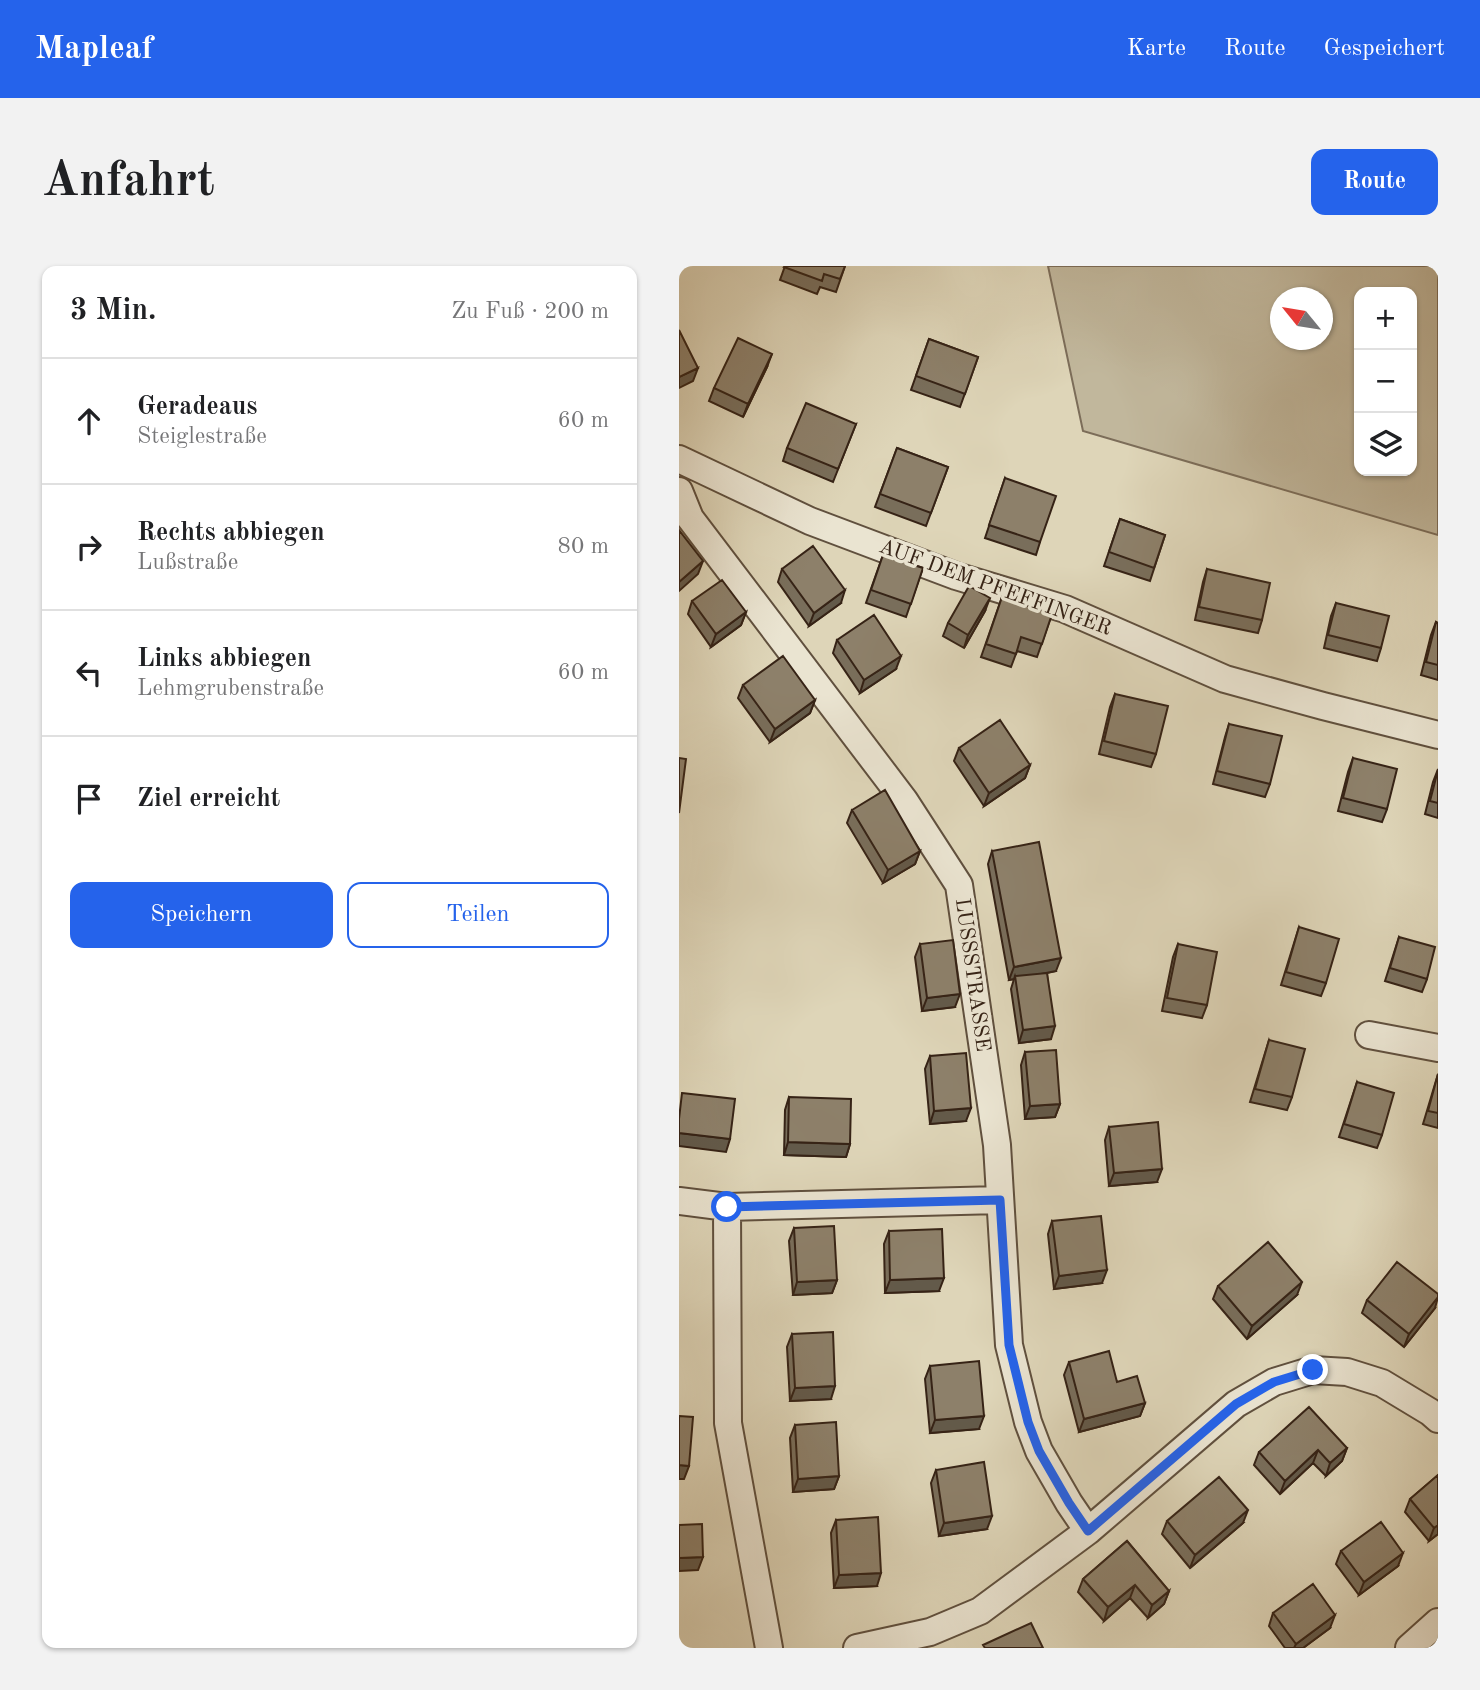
<!DOCTYPE html>
<html lang="de">
<head>
<meta charset="utf-8">
<style>
	body { margin:0; font-family:"Old Standard TT",serif; background:#f2f2f2; color:#202124 }
	.controls { position:absolute; right:21px; top:21px; display:grid; overflow:hidden; border-radius:14px; box-shadow:0 2px 5px #0004 }
	.controls button { width:63px; height:63px; display:grid; place-items:center; padding:0; border:0; border-bottom:2px solid #e0e0e0; background:#fff; color:#202124; font:35px sans-serif }
	.compass { position:absolute; left:591px; top:21px; width:63px; height:63px; border-radius:50%; background:#fff; box-shadow:0 2px 5px #0004; rotate:300deg }
	.stop { position:absolute; width:21px; height:21px; margin:-16px; border:5px solid #2563eb; border-radius:50%; background:#fff }
	.stop.end { background:#2563eb; border-color:#fff; box-shadow:0 2px 7px #0008 }
	.list { margin:0; padding:0; list-style:none }
	h2 { display:flex; justify-content:space-between; align-items:center; height:91px; margin:0; padding:0 28px; font-size:30px }
	h2 small { font-size:23px; font-weight:400; color:#757577 }
	.list li { display:grid; grid-template-columns:46px 1fr auto; gap:21px; align-items:center; box-sizing:border-box; height:126px; padding:0 28px; border-top:2px solid #e0e0e0 }
	.list b { display:block; font-size:26px; white-space:nowrap }
	.list p { margin:0; font-size:23px; white-space:nowrap; color:#757577 }
	.list em { font-size:23px; font-style:normal; color:#757577 }
	.actions { display:flex; gap:14px; padding:21px 28px }
	.actions a { flex:1; padding:16px 0; border:2px solid #2563eb; border-radius:14px; text-align:center; font-size:24px; color:#2563eb }
	.actions .main { background:#2563eb; color:#fff }
	.icon { flex:none; width:38px; height:38px; fill:none; stroke:currentColor; stroke-width:2; stroke-linecap:round; stroke-linejoin:round }
	.map { position:relative; flex:none; width:759px; height:1382px; overflow:hidden; border-radius:14px }
	header { display:flex; align-items:center; gap:42px; box-sizing:border-box; height:98px; padding:0 35px; background:#2563eb; color:#fff }
	header strong { font-size:33px }
	nav { display:flex; gap:38px; margin-inline-start:auto; font-size:24px }
	.intro { display:flex; align-items:center; justify-content:space-between; box-sizing:border-box; height:168px; padding:0 42px }
	h1 { margin:0; font-size:49px }
	.button { padding:18px 32px; border-radius:14px; background:#2563eb; color:#fff; font-size:24px; font-weight:700 }
	main { display:flex; gap:42px; padding:0 42px }
	aside { flex:1; background:#fff; border-radius:14px; box-shadow:0 2px 5px #0004 }
	.map>svg:first-child { display:block }
</style>
</head>
<body>
<header>
<strong>Mapleaf</strong>
<nav><a>Karte</a><a>Route</a><a>Gespeichert</a></nav>
</header>
<div class="intro"><h1>Anfahrt</h1><a class="button">Route</a></div>
<main>
<aside>
<h2>3 Min.<small>Zu Fuß · 200 m</small></h2>
<ul class="list">
<li><svg class="icon" aria-label="ahead" viewBox="0 0 24 24"><path d="M12 20V5M6 11l6-6 6 6"/></svg><div><b>Geradeaus</b><p>Steiglestraße</p></div><em>60 m</em></li>
<li><svg class="icon" aria-label="right" viewBox="0 0 24 24"><path d="M7 20v-9h11M14 6l5 5-5 5"/></svg><div><b>Rechts abbiegen</b><p>Lußstraße</p></div><em>80 m</em></li>
<li><svg class="icon" aria-label="left" viewBox="0 0 24 24"><path d="M17 20v-9H6M10 6l-5 5 5 5"/></svg><div><b>Links abbiegen</b><p>Lehmgrubenstraße</p></div><em>60 m</em></li>
<li><svg class="icon" aria-label="arrive" viewBox="0 0 24 24"><path d="M6 21V4h12l-3 4 3 4H6"/></svg><div><b>Ziel erreicht</b></div></li>
</ul>
<div class="actions"><a class="main">Speichern</a><a>Teilen</a></div>
</aside>
<div class="map">
<svg width="759" height="1382" viewBox="0 0 759 1382">
	<rect width="100%" height="100%" fill="#ded5b8"/>
	<filter id="stains"><feTurbulence type="fractalNoise" baseFrequency=".00286" numOctaves="4"/><feColorMatrix values="0 0 0 0 .2 0 0 0 0 .09 0 0 0 0 .02 0 0 0 .5 -.17"/></filter>
	<radialGradient id="worn" r=".72"><stop offset=".6" stop-color="#630" stop-opacity="0"/><stop offset="1" stop-color="#630" stop-opacity=".3"/></radialGradient>
	<path fill="#c1b79c" stroke="#7c6d59" stroke-width="2" fill-rule="evenodd" d="M 369,0 L 759,0 L 759,269 L 404,165 ZM 680,26 L 733,26 L 733,205 L 680,205 ZM 601,32 L 643,32 L 643,74 L 601,74 Z"/>
	<g fill="none" stroke-linecap="round" stroke-linejoin="round">
		<g stroke="#60503e" stroke-width="30">
			<path id="minor" d="M 0,193 L 131,255 L 277,310 L 386,343 L 546,413 L 644,440 L 759,469
				M 0,225 L 11,252 L 225,534 L 280,619 L 318,879 L 330,1079 L 349,1156 L 360,1185 L 390,1237 L 409,1265
				M 690,769 L 759,782
				M 0,935 L 48,941 L 321,934
				M 48,941 L 49,1157 L 90,1382
				M 178,1382 L 251,1366 L 301,1345 L 409,1265 L 557,1138 L 595,1116 L 634,1104 L 668,1106 L 703,1117 L 751,1146 L 759,1153
				M 730,1382 L 759,1356"/>
		</g>
		<use href="#minor" stroke="#eae4d1" stroke-width="26"/>
	</g>
	<path fill="#796e5b" stroke="#362316" stroke-width="2" d="M 106,0 L 166,0 L 157,26 L 141,21 L 138,28 L 101,14 Z
		M 250,73 L 299,91 L 281,141 L 232,124 Z
		M 88,101 L 64,151 L 30,135 L 35,122 Z
		M 177,158 L 154,216 L 104,195 L 108,182 Z
		M 218,182 L 269,201 L 247,260 L 196,241 Z
		M 326,212 L 361,276 L 357,289 L 306,272 Z
		M 441,253 L 486,269 L 471,315 L 425,300 Z
		M 204,289 L 244,302 L 227,351 L 187,337 Z
		M 103,303 L 162,337 L 130,360 L 99,316 Z
		M 528,303 L 583,354 L 579,367 L 516,354 L 524,316 Z
		M 323,331 L 373,348 L 358,391 L 338,385 L 332,401 L 302,391 Z
		M 13,335 L 67,346 L 62,359 L 32,381 L 9,348 Z
		M 657,337 L 702,382 L 698,395 L 645,382 L 652,350 Z
		M 306,345 L 285,382 L 264,370 L 269,357 Z
		M 757,356 L 759,357 L 759,414 L 742,409 L 752,369 Z
		M 158,374 L 217,403 L 181,427 L 154,387 Z
		M 64,419 L 136,434 L 131,447 L 91,476 L 59,432 Z
		M 436,428 L 477,488 L 472,501 L 420,488 L 431,441 Z
		M 550,458 L 591,518 L 586,531 L 534,518 L 546,471 Z
		M 280,482 L 351,499 L 346,512 L 305,540 L 275,495 Z
		M 674,492 L 708,543 L 703,556 L 659,545 L 669,506 Z
		M 759,503 L 759,552 L 746,548 L 754,516 Z
		M 173,544 L 241,585 L 236,598 L 204,617 L 168,557 Z
		M 313,585 L 377,705 L 368,707 L 372,773 L 340,777 L 332,723 L 335,713 L 330,714 L 309,598 Z
		M 620,661 L 647,717 L 642,730 L 602,719 Z
		M 720,671 L 748,713 L 743,726 L 706,715 Z
		M 241,678 L 276,741 L 243,745 L 236,691 Z
		M 499,678 L 528,739 L 523,752 L 483,745 L 494,691 Z
		M 590,774 L 613,831 L 608,844 L 571,836 Z
		M 346,786 L 381,838 L 376,851 L 346,853 L 342,799 Z
		M 251,790 L 287,855 L 251,858 L 246,803 Z
		M 759,808 L 759,862 L 744,858 Z
		M 678,816 L 703,869 L 698,882 L 660,871 Z
		M 110,831 L 171,878 L 167,891 L 105,889 L 106,844 Z
		M 430,861 L 478,916 L 430,920 L 426,874 Z
		M 373,955 L 423,1017 L 375,1023 L 369,968 Z
		M 115,962 L 158,1014 L 153,1027 L 114,1029 L 110,975 Z
		M 210,965 L 260,1025 L 206,1027 L 205,978 Z
		M 539,1020 L 618,1029 L 568,1073 L 534,1033 Z
		M 688,1034 L 756,1042 L 725,1081 L 683,1047 Z
		M 113,1068 L 152,1133 L 111,1135 L 108,1081 Z
		M 390,1096 L 438,1116 L 466,1137 L 461,1150 L 400,1166 L 385,1109 Z
		M 251,1100 L 300,1163 L 251,1167 L 246,1113 Z
		M 116,1159 L 160,1210 L 155,1223 L 114,1226 L 111,1172 Z
		M 668,1182 L 663,1195 L 647,1210 L 634,1197 L 601,1228 L 575,1199 L 580,1186 Z
		M 257,1204 L 308,1263 L 260,1270 L 252,1217 Z
		M 759,1209 L 759,1268 L 750,1275 L 726,1246 L 731,1233 Z
		M 157,1254 L 198,1320 L 155,1322 L 152,1267 Z
		M 488,1255 L 564,1257 L 511,1302 L 483,1268 Z
		M 448,1275 L 490,1325 L 485,1338 L 469,1352 L 451,1332 L 425,1355 L 399,1326 L 404,1313 Z
		M 662,1285 L 719,1300 L 680,1329 L 657,1298 Z
		M 594,1347 L 651,1362 L 624,1382 L 606,1382 L 590,1360 Z"/>
	<path fill="#635a4a" stroke="#362316" stroke-width="2" d="M 93,88 L 88,101 L 64,151 L 69,138 Z
		M 19,102 L 14,115 L 0,122 L 0,111 Z
		M 24,295 L 19,308 L 0,325 L 0,316 Z
		M 166,324 L 162,337 L 130,360 L 135,347 Z
		M 311,332 L 306,345 L 285,382 L 289,369 Z
		M 67,346 L 62,359 L 32,381 L 37,368 Z
		M 222,390 L 217,403 L 181,427 L 185,414 Z
		M 136,434 L 131,447 L 91,476 L 96,463 Z
		M 351,499 L 346,512 L 305,540 L 310,527 Z
		M 241,585 L 236,598 L 204,617 L 209,604 Z
		M 382,692 L 377,705 L 337,713 L 336,710 L 335,713 L 330,714 L 335,701 Z
		M 281,728 L 276,741 L 243,745 L 248,732 Z
		M 376,760 L 372,773 L 340,777 L 344,764 Z
		M 381,838 L 376,851 L 346,853 L 351,840 Z
		M 292,842 L 287,855 L 251,858 L 255,845 Z
		M 0,867 L 51,873 L 47,886 L 0,880 Z
		M 109,876 L 171,878 L 167,891 L 105,889 Z
		M 483,903 L 478,916 L 430,920 L 435,907 Z
		M 428,1004 L 423,1017 L 375,1023 L 380,1010 Z
		M 265,1012 L 260,1025 L 206,1027 L 211,1014 Z
		M 158,1014 L 153,1027 L 114,1029 L 118,1016 Z
		M 623,1016 L 618,1029 L 568,1073 L 573,1060 Z
		M 759,1031 L 756,1042 L 725,1081 L 730,1068 Z
		M 156,1120 L 152,1133 L 111,1135 L 116,1122 Z
		M 466,1137 L 461,1150 L 400,1166 L 405,1153 Z
		M 305,1150 L 300,1163 L 251,1167 L 256,1154 Z
		M 668,1182 L 663,1195 L 647,1210 L 651,1197 Z
		M 639,1184 L 634,1197 L 601,1228 L 606,1215 Z
		M 0,1199 L 10,1200 L 5,1213 L 0,1213 Z
		M 160,1210 L 155,1223 L 114,1226 L 119,1213 Z
		M 569,1244 L 564,1257 L 511,1302 L 516,1289 Z
		M 313,1250 L 308,1263 L 260,1270 L 265,1257 Z
		M 759,1259 L 759,1268 L 750,1275 L 755,1262 Z
		M 724,1287 L 719,1300 L 680,1329 L 685,1316 Z
		M 24,1291 L 19,1304 L 0,1305 L 0,1292 Z
		M 202,1307 L 198,1320 L 155,1322 L 160,1309 Z
		M 456,1319 L 451,1332 L 425,1355 L 429,1341 Z
		M 490,1325 L 485,1338 L 469,1352 L 473,1339 Z
		M 656,1349 L 651,1362 L 624,1382 L 615,1382 L 617,1378 Z"/>
	<path fill="#8d806a" stroke="#362316" stroke-width="2" d="M 106,0 L 166,0 L 161,13 L 145,8 L 143,15 L 105,1 Z
		M 0,64 L 19,102 L 0,111 Z
		M 59,72 L 93,88 L 69,138 L 35,122 Z
		M 250,73 L 299,91 L 286,128 L 237,110 Z
		M 127,137 L 177,158 L 159,203 L 108,182 Z
		M 218,182 L 269,201 L 252,247 L 201,228 Z
		M 326,212 L 377,230 L 361,276 L 310,259 Z
		M 441,253 L 486,269 L 475,302 L 430,286 Z
		M 0,264 L 24,295 L 0,316 Z
		M 134,280 L 166,324 L 135,347 L 103,303 Z
		M 204,289 L 244,302 L 232,338 L 192,324 Z
		M 528,303 L 591,317 L 583,354 L 520,341 Z
		M 43,314 L 67,346 L 37,368 L 13,335 Z
		M 290,320 L 311,332 L 289,369 L 269,357 Z
		M 323,331 L 373,348 L 363,378 L 342,371 L 337,388 L 307,378 Z
		M 657,337 L 710,350 L 702,382 L 649,369 Z
		M 195,349 L 222,390 L 185,414 L 158,374 Z
		M 757,356 L 759,357 L 759,399 L 747,396 Z
		M 104,390 L 136,434 L 96,463 L 64,419 Z
		M 436,428 L 489,440 L 477,488 L 425,475 Z
		M 321,454 L 351,499 L 310,527 L 280,482 Z
		M 550,458 L 603,470 L 591,518 L 538,505 Z
		M 0,492 L 7,493 L 0,547 Z
		M 674,492 L 718,503 L 708,543 L 664,532 Z
		M 759,504 L 759,537 L 751,535 Z
		M 206,524 L 241,585 L 209,604 L 173,544 Z
		M 360,576 L 382,692 L 335,701 L 313,585 Z
		M 620,661 L 660,673 L 647,717 L 607,706 Z
		M 720,671 L 756,681 L 748,713 L 711,702 Z
		M 274,674 L 281,728 L 248,732 L 241,678 Z
		M 499,678 L 538,686 L 528,739 L 488,732 Z
		M 368,707 L 376,760 L 344,764 L 336,710 Z
		M 590,774 L 626,783 L 613,831 L 576,823 Z
		M 377,784 L 381,838 L 351,840 L 346,786 Z
		M 287,787 L 292,842 L 255,845 L 251,790 Z
		M 759,808 L 759,847 L 749,845 Z
		M 678,816 L 715,827 L 703,869 L 665,858 Z
		M 3,827 L 56,833 L 51,873 L 0,867 L 0,853 Z
		M 110,831 L 172,833 L 171,878 L 109,876 Z
		M 479,856 L 483,903 L 435,907 L 430,861 Z
		M 422,950 L 428,1004 L 380,1010 L 373,955 Z
		M 155,960 L 158,1014 L 118,1016 L 115,962 Z
		M 263,963 L 265,1012 L 211,1014 L 210,965 Z
		M 589,976 L 623,1016 L 573,1060 L 539,1020 Z
		M 718,996 L 759,1028 L 759,1031 L 730,1068 L 688,1034 Z
		M 154,1066 L 156,1120 L 116,1122 L 113,1068 Z
		M 430,1085 L 438,1116 L 458,1110 L 466,1137 L 405,1153 L 390,1096 Z
		M 300,1095 L 305,1150 L 256,1154 L 251,1100 Z
		M 630,1141 L 668,1182 L 651,1197 L 639,1184 L 606,1215 L 580,1186 Z
		M 0,1150 L 14,1151 L 10,1200 L 0,1199 Z
		M 157,1156 L 160,1210 L 119,1213 L 116,1159 Z
		M 305,1196 L 313,1250 L 265,1257 L 257,1204 Z
		M 759,1209 L 759,1259 L 755,1262 L 731,1233 Z
		M 540,1211 L 569,1244 L 516,1289 L 488,1255 Z
		M 199,1251 L 202,1307 L 160,1309 L 157,1254 Z
		M 702,1256 L 724,1287 L 685,1316 L 662,1285 Z
		M 23,1258 L 24,1291 L 0,1292 L 0,1259 Z
		M 448,1275 L 490,1325 L 473,1339 L 456,1319 L 429,1341 L 404,1313 Z
		M 634,1318 L 656,1349 L 617,1378 L 594,1347 Z
		M 352,1357 L 364,1382 L 306,1382 L 304,1379 Z"/>
	<g fill="none" stroke-linecap="round" stroke-linejoin="round">
		<path stroke="#2563eb" stroke-width="9" d="M 48,941 L 321,934 L 330,1079 L 349,1156 L 360,1185 L 390,1237 L 409,1265 L 557,1138 L 595,1116 L 634,1104"/>
	</g>
	<g text-anchor="middle" dominant-baseline="central" stroke-width="7" stroke-linejoin="round" paint-order="stroke">
		<g font-size="21" fill="#362316" stroke="#eae4d1">
			<text transform="translate(316 322) rotate(20)">AUF DEM PFEFFINGER</text>
			<text transform="translate(293 709) rotate(82)">LUSSSTRASSE</text>
		</g>
	</g>
	<rect width="100%" height="100%" filter="url(#stains)"/>
	<rect width="100%" height="100%" fill="url(#worn)"/>
</svg>
<div class="controls">
<button>+</button>
<button>−</button>
<button><svg class="icon" aria-label="layers" viewBox="0 0 24 24"><path d="M12 4l9 5-9 5-9-5zM3 14l9 5 9-5"/></svg></button>
</div>
<svg class="compass" viewBox="-18 -18 36 36"><path d="M0-13l5 13h-10z" fill="#e53935"/><path d="M0 13l5-13h-10z" fill="#757577"/></svg>
<div class="stop" style="left:48px;top:941px"></div>
<div class="stop end" style="left:634px;top:1104px"></div>
</div>
</main>
</body>
</html>
